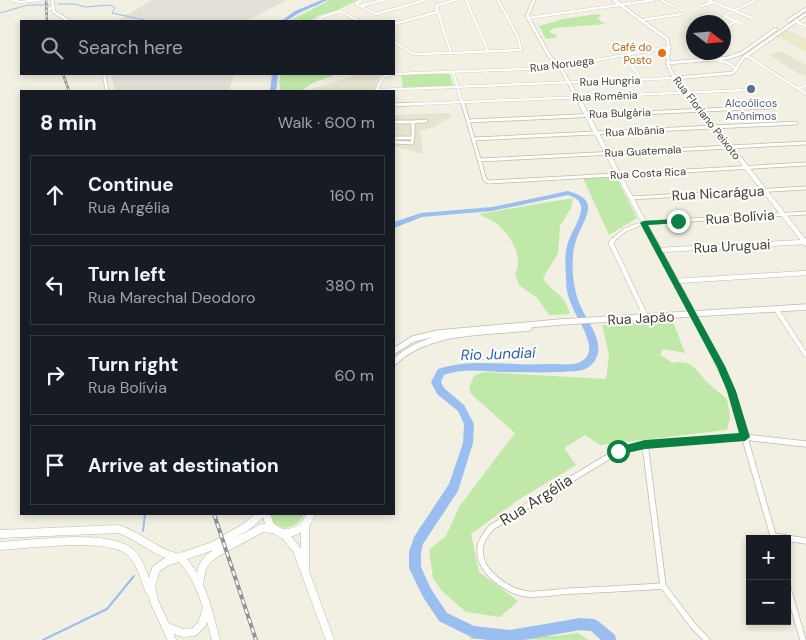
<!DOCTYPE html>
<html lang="en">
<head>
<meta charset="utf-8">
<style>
	body { margin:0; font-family:"DM Sans",sans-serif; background:#242831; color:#f1f3f6 }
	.controls { position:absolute; right:15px; bottom:15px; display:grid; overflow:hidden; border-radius:0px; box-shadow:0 2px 8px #0003 }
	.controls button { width:45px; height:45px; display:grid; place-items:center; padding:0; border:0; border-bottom:1px solid #363941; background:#171b24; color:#f1f3f6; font:25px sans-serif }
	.compass { position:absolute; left:686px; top:15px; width:45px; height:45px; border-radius:50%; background:#171b24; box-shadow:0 2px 8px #0003; rotate:106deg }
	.stop { position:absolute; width:15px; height:15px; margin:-11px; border:4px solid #0b8043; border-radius:50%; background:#fff }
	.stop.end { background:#0b8043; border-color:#fff; box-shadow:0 1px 5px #0008 }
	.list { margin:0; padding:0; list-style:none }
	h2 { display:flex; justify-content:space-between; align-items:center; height:65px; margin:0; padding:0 20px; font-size:21px }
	h2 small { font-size:16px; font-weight:400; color:#9ea1a6 }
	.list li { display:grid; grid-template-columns:32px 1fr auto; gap:15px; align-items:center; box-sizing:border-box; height:80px; margin:0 10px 10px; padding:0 10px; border:1px solid #363941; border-radius:0px }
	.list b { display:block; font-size:19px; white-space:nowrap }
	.list p { margin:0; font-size:16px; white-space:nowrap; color:#9ea1a6 }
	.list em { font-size:16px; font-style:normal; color:#9ea1a6 }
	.icon { flex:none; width:28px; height:28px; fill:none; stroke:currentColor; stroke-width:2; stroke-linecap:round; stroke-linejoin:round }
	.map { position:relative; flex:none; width:806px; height:640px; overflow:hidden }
	.search { position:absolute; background:#171b24; box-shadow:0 2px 8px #0003; left:20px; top:20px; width:375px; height:55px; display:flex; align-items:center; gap:12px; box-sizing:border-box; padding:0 18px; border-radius:0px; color:#9ea1a6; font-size:19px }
	.panel { position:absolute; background:#171b24; box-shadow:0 2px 8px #0003; left:20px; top:90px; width:375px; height:425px; border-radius:0px }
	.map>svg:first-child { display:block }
</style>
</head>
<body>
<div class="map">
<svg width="806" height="640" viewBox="0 0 806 640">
	<rect width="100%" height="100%" fill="#f2f0e2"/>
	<path fill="#e6e3d0" d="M 780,51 L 806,65 L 806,76 L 797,73 L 770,55 Z
		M 359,74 L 378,74 L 379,81 L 365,81 L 378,82 L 373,91 L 306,91 Z
		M 450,113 L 450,117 L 434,127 L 420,131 L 423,154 L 394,146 L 394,115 Z"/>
	<path fill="#e3e0d7" d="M 152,0 L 287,0 L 246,21 L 117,21 Z
		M 111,74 L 234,74 L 229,91 L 115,91 Z"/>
	<path fill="#ebe8cb" d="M 788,30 L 806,39 L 806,52 L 777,36 Z"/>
	<path fill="#c0e8a9" d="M 330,0 L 358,0 L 335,11 L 320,15 L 310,21 L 289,21 Z
		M 598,14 L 601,16 L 597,18 L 605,24 L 554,28 L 549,32 L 557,35 L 555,38 L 546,39 L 539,26 L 563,19 Z
		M 450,73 L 453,86 L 403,88 L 401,75 Z
		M 281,74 L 337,74 L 315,82 L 300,91 L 281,91 L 279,82 Z
		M 612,176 L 616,177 L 637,218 L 609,235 L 583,178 Z
		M 573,198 L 571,208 L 560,226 L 558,253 L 543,278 C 553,295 563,290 570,314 L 549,315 L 537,298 L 519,285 L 515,274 C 524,257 511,235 496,223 C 491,220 484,217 479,214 Z
		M 672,319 L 685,353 L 663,349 L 660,355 L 673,363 C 693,358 697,373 709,384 C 715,389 721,394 727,399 L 730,418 L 727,430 L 600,445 L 585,435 L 564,448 L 576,465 L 518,500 L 471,534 L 479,572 L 518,601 L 500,617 L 466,612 L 442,591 L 433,578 L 429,550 L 446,536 L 459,507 L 515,433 L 471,394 L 469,387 L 474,376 L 483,372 L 606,379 L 609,355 L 602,325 Z
		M 268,514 L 304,514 C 298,526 286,532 274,524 Z
		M 578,633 L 589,640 L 469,639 L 474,635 L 556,636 Z"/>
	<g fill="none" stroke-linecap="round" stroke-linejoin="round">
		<path stroke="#9bbef1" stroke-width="1" d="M 58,4 L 75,4 L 85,7 L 111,5 L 115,8 L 112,13 L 149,21
			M 0,13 L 28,5 L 49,5"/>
		<path stroke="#9bbef1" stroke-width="2" d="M 143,531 L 145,514
			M 43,640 L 107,609 L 134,576"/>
		<path fill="#9bbef1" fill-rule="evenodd" d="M 322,0 L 328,0 L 299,13 L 286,21 L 281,21 L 295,11 Z
			M 272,74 L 278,74 L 276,91 L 270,91 Z
			M 568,191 C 605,201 581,220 575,244 C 570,262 573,291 581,307 C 587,321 601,337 598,353 C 597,358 593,365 587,368 C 580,372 570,371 561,372 C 541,373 521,372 501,372 C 482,371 463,368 444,375 L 441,382 L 444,388 L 464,405 L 474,424 L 473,443 L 458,491 L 423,544 L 421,552 L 421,567 L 431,589 L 447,613 L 474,626 L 510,630 L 580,618 L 594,619 L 598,621 L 615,635 L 616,640 L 601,640 L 591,631 L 580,630 L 524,640 L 488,640 L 473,638 L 439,621 L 423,597 L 409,568 L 409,552 L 414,537 L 449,484 L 463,443 L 464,424 L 458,411 L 437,394 L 431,382 L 438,369 C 463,361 487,363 514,364 C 526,365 539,364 552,364 C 560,364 575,366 582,361 C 601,350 577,320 572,306 C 568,298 566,289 566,280 C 566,269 564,257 567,246 C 571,228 596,203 568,195 L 492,211 L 422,217 L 394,228 L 394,222 L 421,213 L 492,207 Z"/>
		<g stroke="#c0bca7" stroke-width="3">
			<path id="minor-far3" d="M 12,0 L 20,2 L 40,0
				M 455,0 L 436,6 L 451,53 L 521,50 L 518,37 L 498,0
				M 466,0 L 488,51
				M 661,0 L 675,7
				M 708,0 L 752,18
				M 360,6 L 376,14 L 426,0
				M 360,6 L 383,0
				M 360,6 L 356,4 L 361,0
				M 701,6 L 713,2
				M 45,11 L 52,8
				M 528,18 L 654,0
				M 642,20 L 682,14
				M 318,21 L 322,17 L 340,11 L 359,21
				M 795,21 L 806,26
				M 394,24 L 437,12
				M 742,24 L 724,16 L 756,0
				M 724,29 L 735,21
				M 394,42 L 414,54 L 451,53
				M 624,55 L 641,79
				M 746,55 L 806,94
				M 717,60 L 728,63 L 737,69
				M 453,72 L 463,106
				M 394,74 L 551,68 L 670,47
				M 798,89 L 806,85
				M 377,90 L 675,78
				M 376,91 L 383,77 L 392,74
				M 394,105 L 747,90"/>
		</g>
		<g stroke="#c0bca7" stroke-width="4.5">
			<path id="minor-far2" d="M 463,104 L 485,180 L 489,182 L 806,164
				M 394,105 L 411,104
				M 468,121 L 772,107
				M 394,122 L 413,122
				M 394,138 L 413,138 L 413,122 L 426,121
				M 474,139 L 796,123
				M 394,142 L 412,143 L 413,138
				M 480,160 L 806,143
				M 630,198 L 806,188
				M 612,241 L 625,230 L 643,223 L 806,213"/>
		</g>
		<g stroke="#c0bca7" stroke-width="5.5">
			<path id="minor-far1" d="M 613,240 L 611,243 L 646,317
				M 659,250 L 805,242
				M 676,281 L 806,273
				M 776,309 L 806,355
				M 693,314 L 731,391 L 738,415"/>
		</g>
		<g stroke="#c0bca7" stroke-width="7">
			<path id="minor" d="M 738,414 L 774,539
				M 645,444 L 663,586 L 694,627 L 707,640
				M 773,536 L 806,541
				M 787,585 L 803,640
				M 663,586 C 632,588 601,590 570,591 C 557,592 541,595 528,594 C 508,592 479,572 480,550 C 480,541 486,534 492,527 L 618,451 L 645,444 L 745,437 L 806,444"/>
		</g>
		<g stroke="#c0bca7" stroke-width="4">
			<path id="tertiary-far3" d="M 52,0 L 54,12 L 69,21
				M 534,0 L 527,16 L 550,57 L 560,67 L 582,106
				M 614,0 L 667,39 C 671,48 666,57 669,67 C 672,78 690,96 698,106
				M 788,21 L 806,9
				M 667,63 L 728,58 L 742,53 L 776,29
				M 104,74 L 107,91
				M 675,78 L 733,73 L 743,58 L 806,14"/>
		</g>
		<g stroke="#c0bca7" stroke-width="5.5">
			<path id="tertiary-far2" d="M 581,104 L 654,241
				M 697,104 L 804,241"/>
		</g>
		<g stroke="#c0bca7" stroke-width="7">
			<path id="tertiary-far1" d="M 653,240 L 693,314
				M 803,240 L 806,243
				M 394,351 L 413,339 L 438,333 L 561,322 L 806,307
				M 394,362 C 429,329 484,333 529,328"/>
		</g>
		<g stroke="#c0bca7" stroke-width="9">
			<path id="tertiary" d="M 266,514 L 270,526 L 286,536 L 297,550 L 330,640
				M 305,525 L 305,568
				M 282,533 C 296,534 306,527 311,514
				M 0,534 L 118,529 C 139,535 154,552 175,557
				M 0,546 C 30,544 101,534 126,549 C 140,557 144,578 150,592
				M 180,557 C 202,580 208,610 216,640
				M 199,583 L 202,568 L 208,559 L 216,553 L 262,528 L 272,529
				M 167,627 L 183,633 L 194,632 L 202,624 L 207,608
				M 172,640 L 154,601 L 151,586 L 156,569 L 166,562 L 213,546 L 246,527 L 261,514"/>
		</g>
		<use href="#minor-far3" stroke="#fff" stroke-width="2.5"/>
		<use href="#minor-far2" stroke="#fff" stroke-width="3"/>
		<use href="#minor-far1" stroke="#fff" stroke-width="4.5"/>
		<use href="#minor" stroke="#fff" stroke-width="5.5"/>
		<use href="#tertiary-far3" stroke="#fff" stroke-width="3"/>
		<use href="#tertiary-far2" stroke="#fff" stroke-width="4.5"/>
		<use href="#tertiary-far1" stroke="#fff" stroke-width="5.5"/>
		<use href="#tertiary" stroke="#fff" stroke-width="8"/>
		<g stroke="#939393" stroke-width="2.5">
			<path id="rail-far1" d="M 46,0 L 47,21
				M 63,74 L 69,91"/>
		</g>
		<g stroke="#939393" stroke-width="4">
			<path id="rail" d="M 214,514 L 256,640"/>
		</g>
		<use href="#rail-far1" stroke="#fff" stroke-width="1" stroke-dasharray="2.5" stroke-linecap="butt"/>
		<use href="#rail" stroke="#fff" stroke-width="2" stroke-dasharray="5" stroke-linecap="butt"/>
	</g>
	<path fill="#0b8043" d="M 678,219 L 680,219 L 680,223 L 648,225 L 725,366 L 736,391 L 750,437 L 745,441 L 645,449 L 618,455 L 614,454 L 614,448 L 645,440 L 739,433 L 727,391 L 717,367 L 640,223 L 643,221 Z"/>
	<circle fill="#e8710a" stroke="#fff" stroke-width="2" cx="662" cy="53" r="5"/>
	<circle fill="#5c6f8a" stroke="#fff" stroke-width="2" cx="751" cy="89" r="5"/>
	<g text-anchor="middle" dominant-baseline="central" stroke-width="4" stroke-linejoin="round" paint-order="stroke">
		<g font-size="11" fill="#c56008" stroke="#fff" text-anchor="end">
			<text x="652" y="47">Café do<tspan x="652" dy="13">Posto</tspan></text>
		</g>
		<g font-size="11" fill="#433f32" stroke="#fff">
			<text transform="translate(562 64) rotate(-7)">Rua Noruega</text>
			<text transform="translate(610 81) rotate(-2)">Rua Hungria</text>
			<text transform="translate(605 96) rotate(-2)">Rua Romênia</text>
			<text transform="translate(620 113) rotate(-2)">Rua Bulgária</text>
			<text transform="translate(707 118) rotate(52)">Rua Floriano Peixoto</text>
			<text transform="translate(635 131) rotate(-3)">Rua Albânia</text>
			<text transform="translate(643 151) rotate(-3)">Rua Guatemala</text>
			<text transform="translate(648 173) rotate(-3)">Rua Costa Rica</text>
		</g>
		<g font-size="11" fill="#4e5e75" stroke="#fff">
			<text x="751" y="103">Alcoólicos<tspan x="751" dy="13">Anônimos</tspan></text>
		</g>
		<g font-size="14" fill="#433f32" stroke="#fff">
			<text transform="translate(718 193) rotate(-3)">Rua Nicarágua</text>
			<text transform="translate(740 217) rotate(-4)">Rua Bolívia</text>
			<text transform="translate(732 246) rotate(-3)">Rua Uruguai</text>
			<text transform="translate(641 318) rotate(-3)">Rua Japão</text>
		</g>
		<g font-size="15" font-style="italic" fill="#2a5fb0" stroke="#fff">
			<text transform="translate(498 354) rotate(-2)">Rio Jundiaí</text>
		</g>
		<g font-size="16" fill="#433f32" stroke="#fff">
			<text transform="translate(536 500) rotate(-32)">Rua Argélia</text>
		</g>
	</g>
</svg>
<div class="controls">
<button>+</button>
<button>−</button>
</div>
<svg class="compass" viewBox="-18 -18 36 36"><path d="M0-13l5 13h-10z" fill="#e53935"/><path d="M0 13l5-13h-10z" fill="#9ea1a6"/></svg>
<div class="stop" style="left:618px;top:451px"></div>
<div class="stop end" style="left:678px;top:221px"></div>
<div class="search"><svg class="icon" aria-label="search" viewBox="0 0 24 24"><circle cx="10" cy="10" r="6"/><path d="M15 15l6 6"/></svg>Search here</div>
<section class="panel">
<h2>8 min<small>Walk · 600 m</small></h2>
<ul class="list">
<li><svg class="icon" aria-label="ahead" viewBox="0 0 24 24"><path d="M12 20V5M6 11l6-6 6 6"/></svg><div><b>Continue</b><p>Rua Argélia</p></div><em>160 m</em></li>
<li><svg class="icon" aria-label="left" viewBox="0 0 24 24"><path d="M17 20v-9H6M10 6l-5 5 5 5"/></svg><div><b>Turn left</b><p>Rua Marechal Deodoro</p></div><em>380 m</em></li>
<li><svg class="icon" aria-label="right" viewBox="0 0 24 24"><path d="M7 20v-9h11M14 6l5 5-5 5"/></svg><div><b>Turn right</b><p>Rua Bolívia</p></div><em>60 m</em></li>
<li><svg class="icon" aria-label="arrive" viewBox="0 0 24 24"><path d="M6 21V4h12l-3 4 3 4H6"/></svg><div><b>Arrive at destination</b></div></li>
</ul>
</section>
</div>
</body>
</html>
